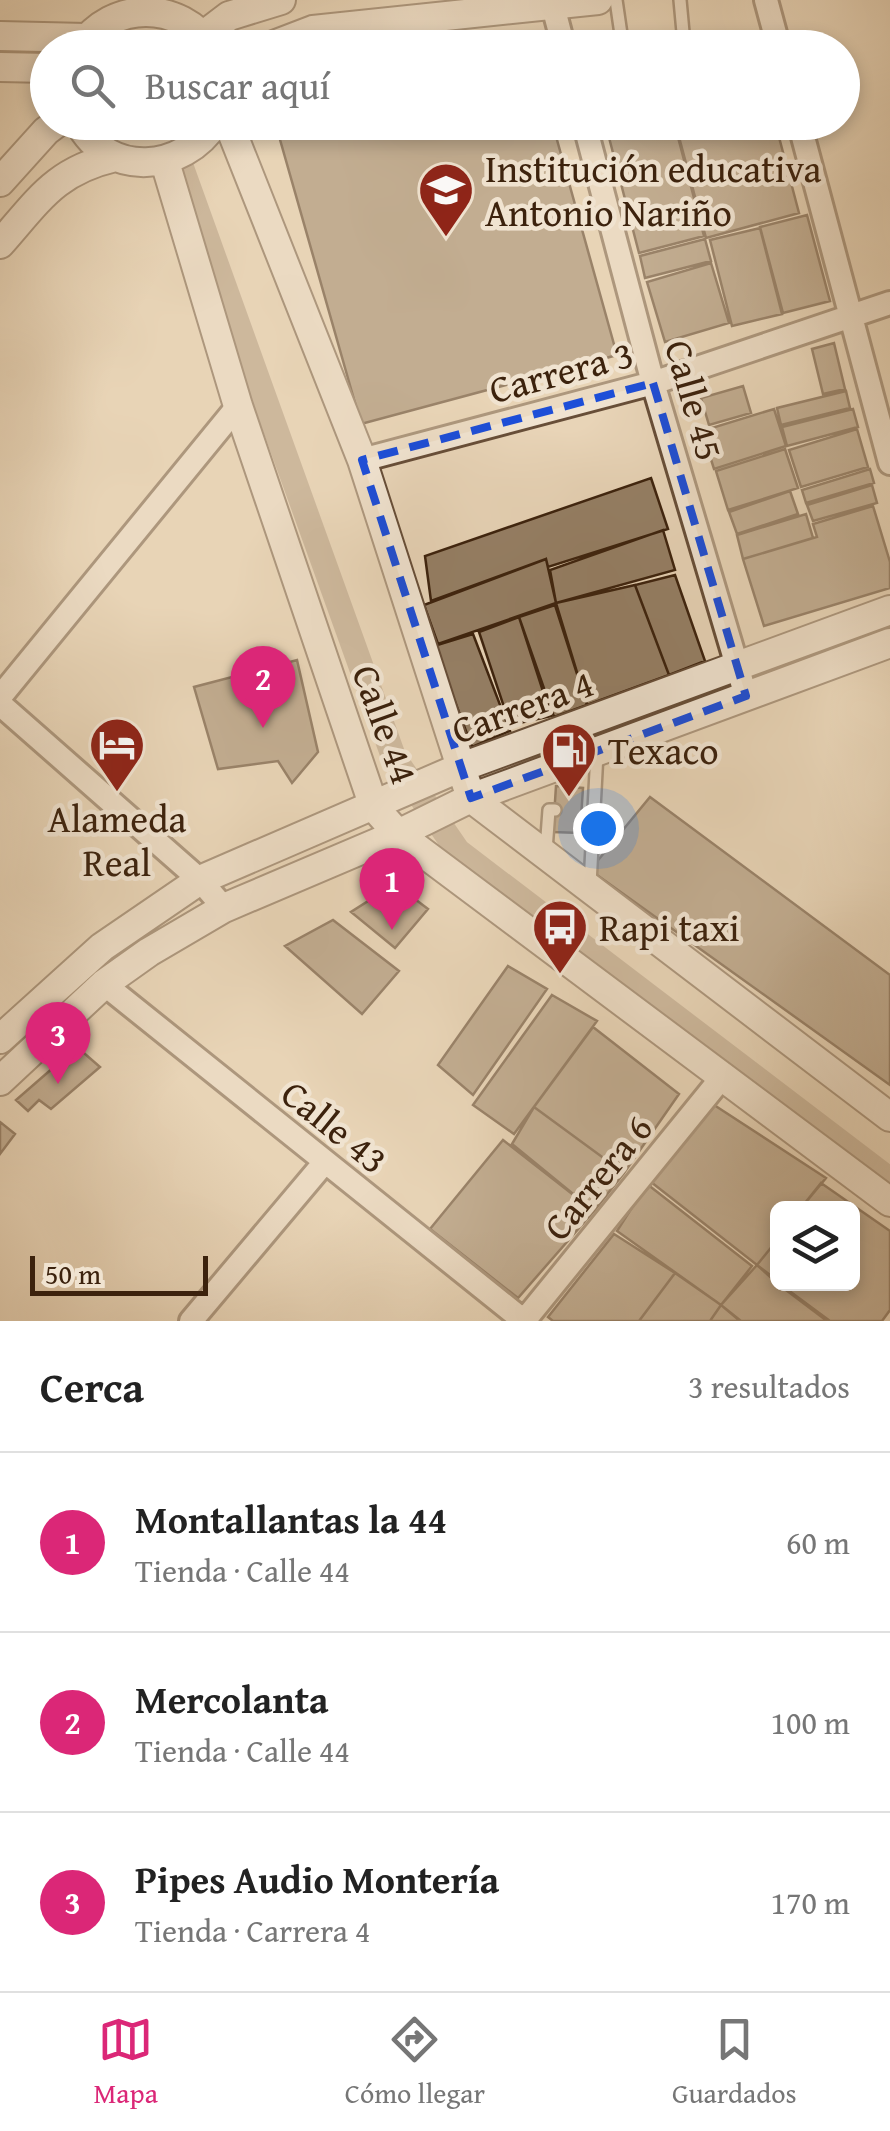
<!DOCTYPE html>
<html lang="es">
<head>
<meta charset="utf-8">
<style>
	body { margin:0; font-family:"Gentium Book Plus",serif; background:#f2f2f2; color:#222 }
	.controls { position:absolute; right:30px; bottom:30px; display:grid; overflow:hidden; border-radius:15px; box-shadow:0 5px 15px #0003 }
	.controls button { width:90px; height:90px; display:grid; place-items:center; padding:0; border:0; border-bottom:2px solid #e0e0e0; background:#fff; color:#222; font:50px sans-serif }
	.scale { position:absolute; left:30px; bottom:25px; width:178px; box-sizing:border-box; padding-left:10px; border:5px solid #3c220d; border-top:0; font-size:28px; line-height:35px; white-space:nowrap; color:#3c220d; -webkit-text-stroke:8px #f0e3d0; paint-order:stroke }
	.you { position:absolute; left:598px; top:828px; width:35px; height:35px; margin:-25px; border:8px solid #fff; border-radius:50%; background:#1a73e8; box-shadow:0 0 0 15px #1a73e833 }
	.badge { display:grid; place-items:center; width:65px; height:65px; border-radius:50%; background:#db2777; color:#fff; font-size:32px; font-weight:700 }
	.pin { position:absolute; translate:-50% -82px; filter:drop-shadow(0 2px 5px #0008) }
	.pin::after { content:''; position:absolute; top:52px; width:35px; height:30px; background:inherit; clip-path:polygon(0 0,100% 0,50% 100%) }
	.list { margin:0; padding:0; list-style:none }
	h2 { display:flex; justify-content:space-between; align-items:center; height:130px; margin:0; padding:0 40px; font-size:42px }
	h2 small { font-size:32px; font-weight:400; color:#767676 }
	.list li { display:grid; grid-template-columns:65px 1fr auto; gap:30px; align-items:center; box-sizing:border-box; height:180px; padding:0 40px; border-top:2px solid #e0e0e0 }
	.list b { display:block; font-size:38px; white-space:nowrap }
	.list p { margin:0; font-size:32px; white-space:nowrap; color:#767676 }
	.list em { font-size:32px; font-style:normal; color:#767676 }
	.icon { flex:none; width:55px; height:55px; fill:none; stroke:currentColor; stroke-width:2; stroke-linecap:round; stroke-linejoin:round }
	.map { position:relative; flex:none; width:890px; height:1321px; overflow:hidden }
	.search { position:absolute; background:#fff; box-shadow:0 5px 15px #0003; left:30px; right:30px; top:30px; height:110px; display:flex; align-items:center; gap:25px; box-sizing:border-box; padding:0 35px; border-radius:55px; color:#767676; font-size:38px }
	.sheet { height:670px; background:#fff }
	nav { display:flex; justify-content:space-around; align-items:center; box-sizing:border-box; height:140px; border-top:2px solid #e0e0e0; background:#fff; font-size:28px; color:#767676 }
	nav a { display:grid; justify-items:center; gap:5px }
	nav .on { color:#db2777 }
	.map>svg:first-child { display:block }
</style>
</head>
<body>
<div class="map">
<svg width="890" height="1321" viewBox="0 0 890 1321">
	<rect width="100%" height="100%" fill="#e8d4b7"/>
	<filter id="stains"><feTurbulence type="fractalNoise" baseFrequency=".002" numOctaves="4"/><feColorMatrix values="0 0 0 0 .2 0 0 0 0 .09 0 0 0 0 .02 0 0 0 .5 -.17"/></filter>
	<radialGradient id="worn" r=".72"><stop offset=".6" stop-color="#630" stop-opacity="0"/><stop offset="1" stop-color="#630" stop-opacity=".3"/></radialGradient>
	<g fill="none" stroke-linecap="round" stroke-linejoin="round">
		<path stroke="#ae977d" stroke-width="25" d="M 182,169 L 394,758 L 458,851 L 890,1180"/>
	</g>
	<path fill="#957f65" stroke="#3c220d" stroke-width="2.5" d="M 275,122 L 552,122 L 617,355 L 361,424 Z
		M 605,122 L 674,122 L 704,236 L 639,253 Z
		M 675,122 L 775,122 L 799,213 L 706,238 Z
		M 807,215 L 830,301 L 783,313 L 760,227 Z
		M 760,228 L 782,314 L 732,326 L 710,240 Z
		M 705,239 L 711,261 L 645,278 L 640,256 Z
		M 711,263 L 729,323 L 665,342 L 647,282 Z
		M 834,343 L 845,389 L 823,394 L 812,349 Z
		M 743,386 L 751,413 L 709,425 L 701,398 Z
		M 846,391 L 850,408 L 781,425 L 777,408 Z
		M 774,409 L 786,446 L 714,469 L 702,431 Z
		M 853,409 L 858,427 L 787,446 L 782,427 Z
		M 857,429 L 868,467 L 801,487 L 789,450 Z
		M 785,449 L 798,488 L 728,510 L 716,471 Z
		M 870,469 L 874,483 L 806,503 L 802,490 Z
		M 651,478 L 668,529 L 548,567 L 546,559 L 431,601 L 425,556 Z
		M 872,485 L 877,503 L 813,521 L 807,505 Z
		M 790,491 L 798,514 L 737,534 L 729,512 Z
		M 873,506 L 890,562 L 890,588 L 764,626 L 743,559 L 817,537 L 813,524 Z
		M 806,514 L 813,538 L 743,559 L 737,535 Z
		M 663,530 L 675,570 L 556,603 L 550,570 Z
		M 546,559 L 556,603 L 438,644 L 424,605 Z
		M 675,575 L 705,661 L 669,675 L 635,585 Z
		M 635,585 L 669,675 L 587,705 L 556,603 Z
		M 555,605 L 587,705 L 554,717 L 519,617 Z
		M 519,617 L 551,716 L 510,725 L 479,632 Z
		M 473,634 L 510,731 L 472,747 L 434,646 Z
		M 297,660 L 318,752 L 292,783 L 278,761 L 218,769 L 194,687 Z
		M 556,786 L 583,788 L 580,833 L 553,832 Z
		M 650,797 L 890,975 L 890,1085 L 590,870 Z
		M 395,884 L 428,909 L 395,948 L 351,912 Z
		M 333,920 L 399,971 L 362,1014 L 285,946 Z
		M 508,966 L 547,989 L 473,1095 L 438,1065 Z
		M 552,995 L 597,1021 L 514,1134 L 473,1105 Z
		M 593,1027 L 679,1094 L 624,1173 L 534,1107 Z
		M 77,1047 L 100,1067 L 51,1109 L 39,1100 L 28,1111 L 16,1100 Z
		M 711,1103 L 826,1178 L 801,1208 L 778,1208 L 778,1239 L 757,1265 L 651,1182 Z
		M 534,1107 L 624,1173 L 594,1211 L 512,1144 Z
		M 0,1122 L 15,1134 L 0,1154 Z
		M 503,1140 L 594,1211 L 518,1298 L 430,1229 Z
		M 821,1183 L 890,1231 L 890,1310 L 882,1321 L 830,1321 L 780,1284 L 852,1284 L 852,1208 L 801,1208 Z
		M 647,1184 L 752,1266 L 721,1305 L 617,1231 Z
		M 614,1234 L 675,1273 L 639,1321 L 553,1321 L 548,1317 Z
		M 778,1239 L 778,1281 L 757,1265 Z
		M 757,1265 L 778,1284 L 827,1321 L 741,1321 L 721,1305 Z
		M 675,1273 L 721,1305 L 710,1321 L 639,1321 Z
		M 721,1305 L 740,1321 L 710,1321 Z"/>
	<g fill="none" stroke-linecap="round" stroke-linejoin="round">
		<g stroke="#674e38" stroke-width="16">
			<path id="service" d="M 616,0 L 623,48
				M 680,0 L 684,43
				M 546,850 L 549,810 L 555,810
				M 590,884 L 597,753"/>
		</g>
		<g stroke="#674e38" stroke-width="28">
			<path id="minor" d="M 766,0 L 779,48
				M 553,6 L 564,48
				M 584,122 L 653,383 L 746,696
				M 799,122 L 890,463
				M 362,460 L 653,383 L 890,303
				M 0,697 L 238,406
				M 0,704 L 200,880 L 224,908
				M 104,984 L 524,1321 L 723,1076
				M 191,1321 L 324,1163"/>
		</g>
		<g stroke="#674e38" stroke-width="32">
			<path id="tertiary" d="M 204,35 L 229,16 L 281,0
				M 0,36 L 86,38
				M 80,48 C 112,0 180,0 212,48
				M 266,48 L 313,30 L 598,0
				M 0,67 L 48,68
				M 79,122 C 108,179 184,172 215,122
				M 228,122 L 362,460 L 471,798 L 890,1117
				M 165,162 L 238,406 L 374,807 L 398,834 L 890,1202
				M 0,182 L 46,131 L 58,122
				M 0,244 C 39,200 55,171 115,157
				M 0,1039 L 102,947 L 200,880 L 459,768 L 890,610
				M 0,1081 L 104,984 L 149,952 L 224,908 L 398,834 L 471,798 L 890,643"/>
		</g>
		<use href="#service" stroke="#f0e3d0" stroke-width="11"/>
		<use href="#minor" stroke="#f0e3d0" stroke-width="22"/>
		<use href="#tertiary" stroke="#f0e3d0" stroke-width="28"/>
	</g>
	<path d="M0 0H890V1321H0ZM 653,383 L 746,696 L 471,798 L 362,460 Z" fill="#e8d4b7" fill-opacity=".55" fill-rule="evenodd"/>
	<path fill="none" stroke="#1d4ed8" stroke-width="8" stroke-dasharray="20 12" stroke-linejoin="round" d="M 653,383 L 746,696 L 471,798 L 362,460 Z"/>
	<defs>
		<g id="school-pin" transform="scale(2.875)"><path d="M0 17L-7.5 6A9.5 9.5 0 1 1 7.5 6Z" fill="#8f2418" stroke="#f0e3d0"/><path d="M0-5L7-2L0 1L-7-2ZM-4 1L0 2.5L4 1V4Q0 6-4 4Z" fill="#fff"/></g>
		<g id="hotel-pin" transform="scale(2.875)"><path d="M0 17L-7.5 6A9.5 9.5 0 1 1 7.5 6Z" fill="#8f2418" stroke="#f0e3d0"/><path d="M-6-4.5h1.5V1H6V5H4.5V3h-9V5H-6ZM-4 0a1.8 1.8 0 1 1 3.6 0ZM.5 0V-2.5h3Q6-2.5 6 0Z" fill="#fff"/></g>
		<g id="fuel-pin" transform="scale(2.875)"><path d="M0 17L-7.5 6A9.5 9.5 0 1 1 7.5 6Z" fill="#8f2418" stroke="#f0e3d0"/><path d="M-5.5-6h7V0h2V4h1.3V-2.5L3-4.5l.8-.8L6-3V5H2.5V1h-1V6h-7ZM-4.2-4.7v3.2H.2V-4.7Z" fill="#fff"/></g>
		<g id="bus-pin" transform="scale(2.875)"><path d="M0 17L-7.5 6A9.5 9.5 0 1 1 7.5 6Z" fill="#8f2418" stroke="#f0e3d0"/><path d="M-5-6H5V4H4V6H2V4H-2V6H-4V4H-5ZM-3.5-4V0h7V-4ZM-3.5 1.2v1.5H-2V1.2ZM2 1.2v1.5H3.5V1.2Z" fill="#fff"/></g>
	</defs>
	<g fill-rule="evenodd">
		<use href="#school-pin" x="446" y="190"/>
		<use href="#hotel-pin" x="117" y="745"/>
		<use href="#fuel-pin" x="569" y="750"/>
		<use href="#bus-pin" x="560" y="927"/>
	</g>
	<g text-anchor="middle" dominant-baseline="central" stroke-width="9" stroke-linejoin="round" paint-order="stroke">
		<g font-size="38" fill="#3c220d" stroke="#f0e3d0" text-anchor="start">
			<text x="485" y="168">Institución educativa<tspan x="485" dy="44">Antonio Nariño</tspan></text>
			<text x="608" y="750">Texaco</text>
			<text x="117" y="818" text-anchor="middle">Alameda<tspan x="117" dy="44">Real</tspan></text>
			<text x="599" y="927">Rapi taxi</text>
		</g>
		<g font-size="38" fill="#3c220d" stroke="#f0e3d0">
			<text transform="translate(561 371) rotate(-15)">Carrera 3</text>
			<text transform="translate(695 400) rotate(74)">Calle 45</text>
			<text transform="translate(522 706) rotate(-20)">Carrera 4</text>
			<text transform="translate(386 724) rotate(70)">Calle 44</text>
			<text transform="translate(335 1126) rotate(39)">Calle 43</text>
			<text transform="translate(597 1177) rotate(-51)">Carrera 6</text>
		</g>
	</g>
	<rect width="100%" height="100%" filter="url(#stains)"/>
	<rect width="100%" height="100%" fill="url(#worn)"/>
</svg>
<div class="controls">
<button><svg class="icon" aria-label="layers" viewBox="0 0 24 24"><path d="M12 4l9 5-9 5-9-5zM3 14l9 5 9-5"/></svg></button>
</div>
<div class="scale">50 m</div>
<div class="you"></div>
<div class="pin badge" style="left:392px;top:930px">1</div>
<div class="pin badge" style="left:263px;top:728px">2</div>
<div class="pin badge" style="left:58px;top:1084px">3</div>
<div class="search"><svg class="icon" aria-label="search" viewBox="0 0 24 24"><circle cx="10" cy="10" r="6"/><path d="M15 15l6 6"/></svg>Buscar aquí</div>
</div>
<section class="sheet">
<h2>Cerca<small>3 resultados</small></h2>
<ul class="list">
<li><span class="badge">1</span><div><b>Montallantas la 44</b><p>Tienda · Calle 44</p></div><em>60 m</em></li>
<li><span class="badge">2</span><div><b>Mercolanta</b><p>Tienda · Calle 44</p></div><em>100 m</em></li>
<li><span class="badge">3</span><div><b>Pipes Audio Montería</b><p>Tienda · Carrera 4</p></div><em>170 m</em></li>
</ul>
</section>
<nav>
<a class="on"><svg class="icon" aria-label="map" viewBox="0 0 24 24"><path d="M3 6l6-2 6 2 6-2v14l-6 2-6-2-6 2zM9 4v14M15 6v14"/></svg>Mapa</a>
<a><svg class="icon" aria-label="directions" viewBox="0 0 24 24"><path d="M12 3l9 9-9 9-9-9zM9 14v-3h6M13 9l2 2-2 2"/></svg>Cómo llegar</a>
<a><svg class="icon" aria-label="saved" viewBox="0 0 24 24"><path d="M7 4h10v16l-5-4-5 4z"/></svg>Guardados</a>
</nav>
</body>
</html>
